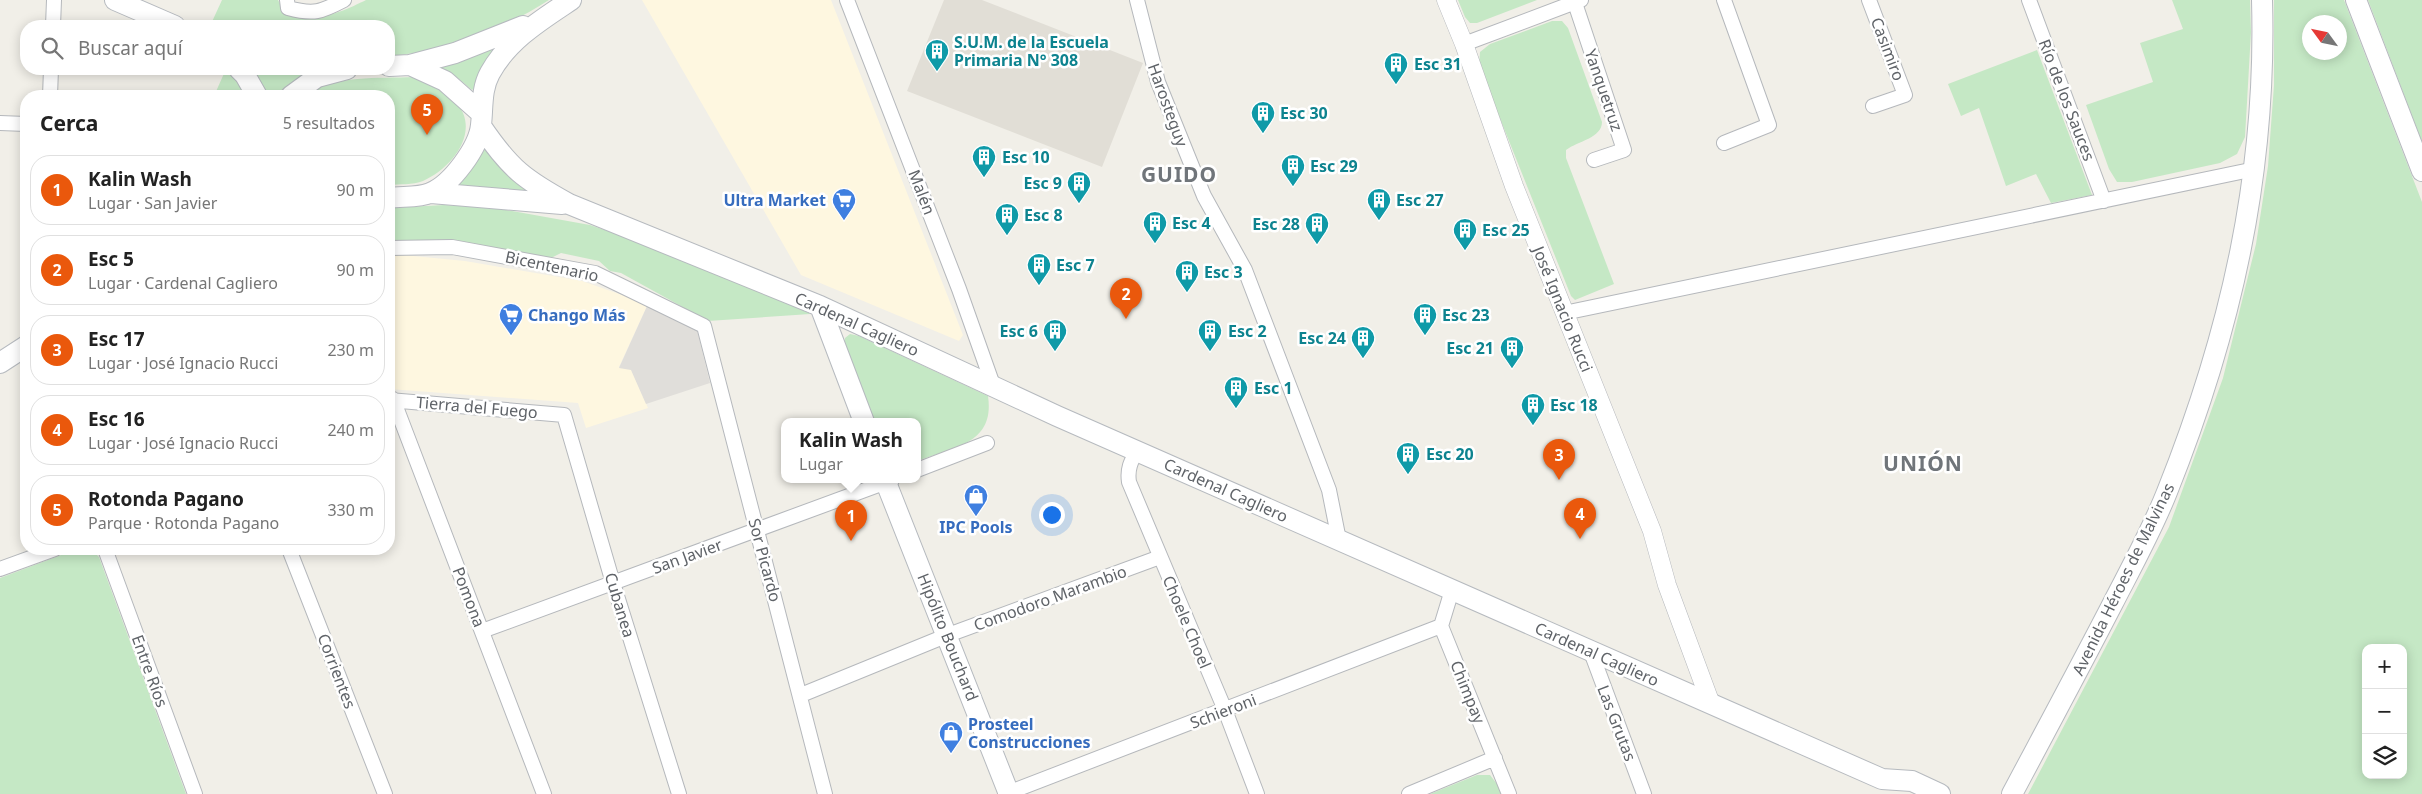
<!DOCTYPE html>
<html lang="es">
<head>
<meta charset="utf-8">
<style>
	body { margin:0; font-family:"Noto Sans",sans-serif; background:#f2f2f2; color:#222 }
	.controls { position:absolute; right:15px; bottom:15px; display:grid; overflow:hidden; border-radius:10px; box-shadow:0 2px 12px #0003 }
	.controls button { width:45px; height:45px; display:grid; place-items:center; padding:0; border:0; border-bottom:1px solid #e0e0e0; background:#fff; color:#222; font:25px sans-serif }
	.compass { position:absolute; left:2302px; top:15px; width:45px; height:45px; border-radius:50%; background:#fff; box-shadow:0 2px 12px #0003; rotate:303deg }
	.you { position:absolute; left:1051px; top:514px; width:18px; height:18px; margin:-12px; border:4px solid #fff; border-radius:50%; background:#1a73e8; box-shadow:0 0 0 8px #1a73e833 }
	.badge { display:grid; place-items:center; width:32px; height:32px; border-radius:50%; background:#ea580c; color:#fff; font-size:16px; font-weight:700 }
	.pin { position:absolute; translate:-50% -41px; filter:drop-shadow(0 1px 2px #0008) }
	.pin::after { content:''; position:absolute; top:26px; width:18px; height:15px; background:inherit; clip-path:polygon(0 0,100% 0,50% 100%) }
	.popup { position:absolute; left:781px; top:418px; width:140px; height:65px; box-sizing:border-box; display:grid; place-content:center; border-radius:10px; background:#fff; filter:drop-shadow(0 1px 4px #0005); font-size:16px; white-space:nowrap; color:#767676 }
	.popup b { font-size:19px; color:#222 }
	.popup::after { content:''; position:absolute; left:50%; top:100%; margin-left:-10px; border:10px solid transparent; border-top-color:#fff }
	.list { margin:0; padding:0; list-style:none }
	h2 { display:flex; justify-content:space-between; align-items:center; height:65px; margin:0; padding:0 20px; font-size:21px }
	h2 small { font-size:16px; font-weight:400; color:#767676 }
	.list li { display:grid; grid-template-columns:32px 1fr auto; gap:15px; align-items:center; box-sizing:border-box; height:70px; margin:0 10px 10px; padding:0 10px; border:1px solid #e0e0e0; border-radius:20px }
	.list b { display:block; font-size:19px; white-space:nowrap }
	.list p { margin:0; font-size:16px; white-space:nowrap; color:#767676 }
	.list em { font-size:16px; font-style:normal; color:#767676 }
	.icon { flex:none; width:28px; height:28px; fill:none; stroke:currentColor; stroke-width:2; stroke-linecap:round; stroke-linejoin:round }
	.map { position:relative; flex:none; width:2422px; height:794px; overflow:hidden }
	.search { position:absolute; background:#fff; box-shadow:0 2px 12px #0003; left:20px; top:20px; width:375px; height:55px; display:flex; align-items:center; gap:12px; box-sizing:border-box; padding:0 18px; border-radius:20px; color:#767676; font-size:19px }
	.panel { position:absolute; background:#fff; box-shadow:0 2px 12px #0003; left:20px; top:90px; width:375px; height:465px; border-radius:20px }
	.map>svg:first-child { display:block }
</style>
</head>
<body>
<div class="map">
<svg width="2422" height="794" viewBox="0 0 2422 794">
	<rect width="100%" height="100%" fill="#f1efe8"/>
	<path fill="#fef7e0" d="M 642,0 L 831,0 L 963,335 L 959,341 L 801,275 Z
		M 393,254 L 465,261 L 582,281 L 648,304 L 619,367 L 631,369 L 648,408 L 586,428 L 578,403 L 389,389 L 389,255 Z"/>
	<path fill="#e0deda" d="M 648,304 L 696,326 L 710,383 L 646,404 L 631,370 L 619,368 Z"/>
	<path fill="#e1ded6" d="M 944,0 L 982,0 L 1143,63 L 1102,167 L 907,91 Z"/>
	<path fill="#c5e8c5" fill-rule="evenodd" d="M 222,0 L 278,0 C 294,34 342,12 366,0 L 549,0 C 503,30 443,52 389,56 L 389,26 L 210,26 Z
		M 1458,0 L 1537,0 L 1477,23 L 1470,23 L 1465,17 Z
		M 2172,0 L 2250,0 L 2251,32 L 2245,137 L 2237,154 L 2220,163 L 2132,182 L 2117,182 L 2109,169 L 2086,105 L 2153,82 L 2140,43 L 2183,29 Z
		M 2274,0 L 2344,0 L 2422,202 L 2422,794 L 2028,794 L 2169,527 L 2223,378 L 2256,244 L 2268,166 L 2274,85 ZM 2310,22 L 2340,22 L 2340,52 L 2310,52 ZM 2366,648 L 2403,648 L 2403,775 L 2366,775 Z
		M 2368,0 L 2422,0 L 2422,142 Z
		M 1552,21 L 1562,21 L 1568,28 L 1602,122 C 1602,138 1578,141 1566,150 L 1566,158 L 1614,284 L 1575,300 L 1571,296 L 1479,66 L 1480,52 L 1490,44 Z
		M 492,46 L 495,49 L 475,88 L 472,90 L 459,79 L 438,68 Z
		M 2037,50 L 2092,195 L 2051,203 L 2036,174 L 2006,186 L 1979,108 L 1961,116 L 1948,84 Z
		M 226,69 L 229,69 L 246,96 L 214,96 Z
		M 249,69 L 299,69 L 305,70 L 305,75 L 291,84 L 279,96 L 264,96 Z
		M 414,77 C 428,84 443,89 454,100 C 483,129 453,168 423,181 C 413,185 399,184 389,185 L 389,96 L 305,96 C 335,74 378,79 414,77 Z
		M 484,147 L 507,175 L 536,193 L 454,189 Z
		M 444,205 L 495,208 L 590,225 L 637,241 L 808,311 L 810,314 L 708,321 L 621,273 L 610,271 L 599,261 L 561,253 L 549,259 L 389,243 L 389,208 Z
		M 850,334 L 859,336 L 988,396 C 995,444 954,447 917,461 L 917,422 L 874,422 L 844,346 L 845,338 Z
		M 77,549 L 91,549 L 99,557 L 186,794 L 0,794 L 0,578 Z
		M 1477,775 L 1490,775 L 1497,784 L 1501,794 L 1430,794 Z"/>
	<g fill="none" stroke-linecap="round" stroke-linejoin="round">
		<g stroke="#b5b8bc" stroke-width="16">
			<path id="minor" d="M 287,0 L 288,8 C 314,15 321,12 344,0
				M 847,0 L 959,289 L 993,385
				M 1137,0 L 1158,82 L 1204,196 L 1245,270 L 1329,490 L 1339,540
				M 1574,0 L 1624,150 L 1594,160
				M 1724,0 L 1769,125 L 1724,143
				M 1869,0 L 1905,95 L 1873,106
				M 2029,0 L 2104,201
				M 53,26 L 54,0
				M 1464,44 L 1581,0
				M 50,96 L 51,69
				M 0,123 L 26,124
				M 389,248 L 452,247 L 595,273 L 704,326 L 825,794
				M 1564,313 L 2255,169
				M 393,399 L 544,794
				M 389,400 L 564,415 L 613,583 L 679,794
				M 1137,451 C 1131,461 1127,469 1129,482 L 1225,710 L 1257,794
				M 917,470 L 987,443
				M 105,549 L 195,794
				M 289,549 L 385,794
				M 0,569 L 55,549
				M 1452,590 L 1441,626 L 1509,794
				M 482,631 L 892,480
				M 1591,652 L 1644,794
				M 801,695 L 948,635 L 1160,557
				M 1005,794 L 1441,626
				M 1409,794 L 1495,758"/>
		</g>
		<g stroke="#b5b8bc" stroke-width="19">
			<path id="tertiary" d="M 1446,0 L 1464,44 L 1514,186 L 1652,531 L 1667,585 L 1711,704"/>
		</g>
		<g stroke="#b6babf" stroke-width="22">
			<path id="secondary" d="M 115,0 L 175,26
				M 2356,0 L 2422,171
				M 410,65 L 455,53 L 523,26
				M 389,66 L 410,65 L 445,81 L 481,113
				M 239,69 L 245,75 L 257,96
				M 291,96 L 317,77 L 347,69
				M 481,126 C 510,169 525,180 569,204 L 820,306 L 1057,416 L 1882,779 L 1912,781 L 1940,794
				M 431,193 L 562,204
				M 389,198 C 401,196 419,198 430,193 C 451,185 479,147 481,125 C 483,108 481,89 490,73 C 508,40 541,20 571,0
				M 820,306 L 864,422
				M 0,363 L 26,346
				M 885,480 L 1009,794
				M 2012,794 C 2046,730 2080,667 2113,603 C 2132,566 2152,530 2167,492 C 2231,332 2267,173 2262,0"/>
		</g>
		<use href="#minor" stroke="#fff" stroke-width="14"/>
		<use href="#tertiary" stroke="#fff" stroke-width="18"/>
		<use href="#secondary" stroke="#fff" stroke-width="20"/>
	</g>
	<defs>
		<g id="building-pin" transform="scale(1.25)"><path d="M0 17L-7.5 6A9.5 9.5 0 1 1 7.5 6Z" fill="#0f9aa8" stroke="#fff"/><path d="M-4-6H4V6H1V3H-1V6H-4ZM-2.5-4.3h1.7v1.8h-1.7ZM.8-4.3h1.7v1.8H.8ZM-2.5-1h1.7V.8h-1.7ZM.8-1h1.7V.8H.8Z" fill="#fff"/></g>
		<g id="supermarket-pin" transform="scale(1.25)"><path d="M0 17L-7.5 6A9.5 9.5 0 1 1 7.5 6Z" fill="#3f7fe0" stroke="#fff"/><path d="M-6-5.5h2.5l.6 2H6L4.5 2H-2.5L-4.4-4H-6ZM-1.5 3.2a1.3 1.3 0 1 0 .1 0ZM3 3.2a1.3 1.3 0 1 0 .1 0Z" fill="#fff"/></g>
		<g id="shop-pin" transform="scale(1.25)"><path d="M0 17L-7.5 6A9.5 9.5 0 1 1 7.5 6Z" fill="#3f7fe0" stroke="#fff"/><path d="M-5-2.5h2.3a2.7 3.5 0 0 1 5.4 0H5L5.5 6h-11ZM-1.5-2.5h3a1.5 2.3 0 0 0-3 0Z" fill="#fff"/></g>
	</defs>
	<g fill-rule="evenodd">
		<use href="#building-pin" x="937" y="51"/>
		<use href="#building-pin" x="1396" y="64"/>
		<use href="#building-pin" x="1263" y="113"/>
		<use href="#building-pin" x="984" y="157"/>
		<use href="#building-pin" x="1293" y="166"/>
		<use href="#building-pin" x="1079" y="183"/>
		<use href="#supermarket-pin" x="844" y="200"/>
		<use href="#building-pin" x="1379" y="200"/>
		<use href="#building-pin" x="1007" y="215"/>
		<use href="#building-pin" x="1155" y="223"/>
		<use href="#building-pin" x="1317" y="224"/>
		<use href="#building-pin" x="1465" y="230"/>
		<use href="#building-pin" x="1039" y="265"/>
		<use href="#building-pin" x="1187" y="272"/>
		<use href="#supermarket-pin" x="511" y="315"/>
		<use href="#building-pin" x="1425" y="315"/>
		<use href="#building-pin" x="1055" y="331"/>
		<use href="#building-pin" x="1210" y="331"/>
		<use href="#building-pin" x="1363" y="338"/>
		<use href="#building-pin" x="1512" y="348"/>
		<use href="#building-pin" x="1236" y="388"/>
		<use href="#building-pin" x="1533" y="405"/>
		<use href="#building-pin" x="1408" y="454"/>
		<use href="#shop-pin" x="976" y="496"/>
		<use href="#shop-pin" x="951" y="733"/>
	</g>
	<g text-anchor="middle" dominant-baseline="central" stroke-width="5" stroke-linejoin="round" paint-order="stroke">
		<g font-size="16" font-weight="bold" fill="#0d838f" stroke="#fff" text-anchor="start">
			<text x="954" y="42">S.U.M. de la Escuela<tspan x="954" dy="18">Primaria N° 308</tspan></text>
			<text x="1414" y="64">Esc 31</text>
			<text x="1280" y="113">Esc 30</text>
			<text x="1002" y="157">Esc 10</text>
			<text x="1310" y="166">Esc 29</text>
			<text x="1062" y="183" text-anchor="end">Esc 9</text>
			<text x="1396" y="200">Esc 27</text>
			<text x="1024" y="215">Esc 8</text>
			<text x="1172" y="223">Esc 4</text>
			<text x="1300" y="224" text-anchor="end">Esc 28</text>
			<text x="1482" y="230">Esc 25</text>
			<text x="1056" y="265">Esc 7</text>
			<text x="1204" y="272">Esc 3</text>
			<text x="1442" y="315">Esc 23</text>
			<text x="1038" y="331" text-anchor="end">Esc 6</text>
			<text x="1228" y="331">Esc 2</text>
			<text x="1346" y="338" text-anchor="end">Esc 24</text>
			<text x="1494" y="348" text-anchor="end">Esc 21</text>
			<text x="1254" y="388">Esc 1</text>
			<text x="1550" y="405">Esc 18</text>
			<text x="1426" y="454">Esc 20</text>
		</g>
		<g font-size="16" fill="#5f6368" stroke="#fff">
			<text transform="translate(1888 49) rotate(69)">Casimiro</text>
			<text transform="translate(1604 90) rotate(71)">Yanquetruz</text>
			<text transform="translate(2067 100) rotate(69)">Río de los Sauces</text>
			<text transform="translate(1168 105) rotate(70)">Harosteguy</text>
			<text transform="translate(922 192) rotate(69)">Malén</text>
			<text transform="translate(552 266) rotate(12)">Bicentenario</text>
			<text transform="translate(1563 309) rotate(68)">José Ignacio Rucci</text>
			<text transform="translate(857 324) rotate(24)">Cardenal Cagliero</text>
			<text transform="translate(477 407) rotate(5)">Tierra del Fuego</text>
			<text transform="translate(1226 490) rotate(24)">Cardenal Cagliero</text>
			<text transform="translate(687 556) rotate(-20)">San Javier</text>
			<text transform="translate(765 560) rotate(75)">Sor Picardo</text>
			<text transform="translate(2123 579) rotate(-64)">Avenida Héroes de Malvinas</text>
			<text transform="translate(469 597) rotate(69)">Pomona</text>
			<text transform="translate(1050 598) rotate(-20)">Comodoro Marambio</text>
			<text transform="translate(620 605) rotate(73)">Cubanea</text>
			<text transform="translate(1187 622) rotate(67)">Choele Choel</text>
			<text transform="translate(948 637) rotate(68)">Hipólito Bouchard</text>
			<text transform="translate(1597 654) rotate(24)">Cardenal Cagliero</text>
			<text transform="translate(150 671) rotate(70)">Entre Ríos</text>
			<text transform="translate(337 671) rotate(69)">Corrientes</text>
			<text transform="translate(1468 692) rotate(68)">Chimpay</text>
			<text transform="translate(1223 711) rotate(-21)">Schieroni</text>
			<text transform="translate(1617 723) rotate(69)">Las Grutas</text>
		</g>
		<g font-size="16" font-weight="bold" fill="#366cbe" stroke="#fff" text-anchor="start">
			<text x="826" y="200" text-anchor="end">Ultra Market</text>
			<text x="528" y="315">Chango Más</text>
			<text x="976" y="527" text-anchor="middle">IPC Pools</text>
			<text x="968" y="724">Prosteel<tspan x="968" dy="18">Construcciones</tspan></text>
		</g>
		<g font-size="21" font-weight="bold" letter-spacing="1" fill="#70757a" stroke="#fff">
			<text x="1179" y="174">GUIDO</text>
			<text x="1923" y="463">UNIÓN</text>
		</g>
	</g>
</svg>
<div class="controls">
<button>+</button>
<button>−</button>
<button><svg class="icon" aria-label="layers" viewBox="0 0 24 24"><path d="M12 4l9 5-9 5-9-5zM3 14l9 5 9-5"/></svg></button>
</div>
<svg class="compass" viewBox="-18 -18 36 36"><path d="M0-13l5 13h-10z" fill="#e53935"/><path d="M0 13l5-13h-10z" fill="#767676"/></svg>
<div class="you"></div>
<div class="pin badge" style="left:851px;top:541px">1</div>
<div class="popup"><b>Kalin Wash</b>Lugar</div>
<div class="pin badge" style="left:1126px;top:319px">2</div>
<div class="pin badge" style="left:1559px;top:480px">3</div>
<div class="pin badge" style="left:1580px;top:539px">4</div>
<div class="pin badge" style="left:427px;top:135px">5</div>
<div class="search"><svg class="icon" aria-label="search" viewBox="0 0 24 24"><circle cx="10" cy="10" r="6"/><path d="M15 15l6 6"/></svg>Buscar aquí</div>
<section class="panel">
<h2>Cerca<small>5 resultados</small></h2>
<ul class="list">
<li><span class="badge">1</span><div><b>Kalin Wash</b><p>Lugar · San Javier</p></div><em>90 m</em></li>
<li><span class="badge">2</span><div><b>Esc 5</b><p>Lugar · Cardenal Cagliero</p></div><em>90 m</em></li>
<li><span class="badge">3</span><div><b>Esc 17</b><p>Lugar · José Ignacio Rucci</p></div><em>230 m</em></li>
<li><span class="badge">4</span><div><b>Esc 16</b><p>Lugar · José Ignacio Rucci</p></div><em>240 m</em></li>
<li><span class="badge">5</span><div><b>Rotonda Pagano</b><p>Parque · Rotonda Pagano</p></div><em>330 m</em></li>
</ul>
</section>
</div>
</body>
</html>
